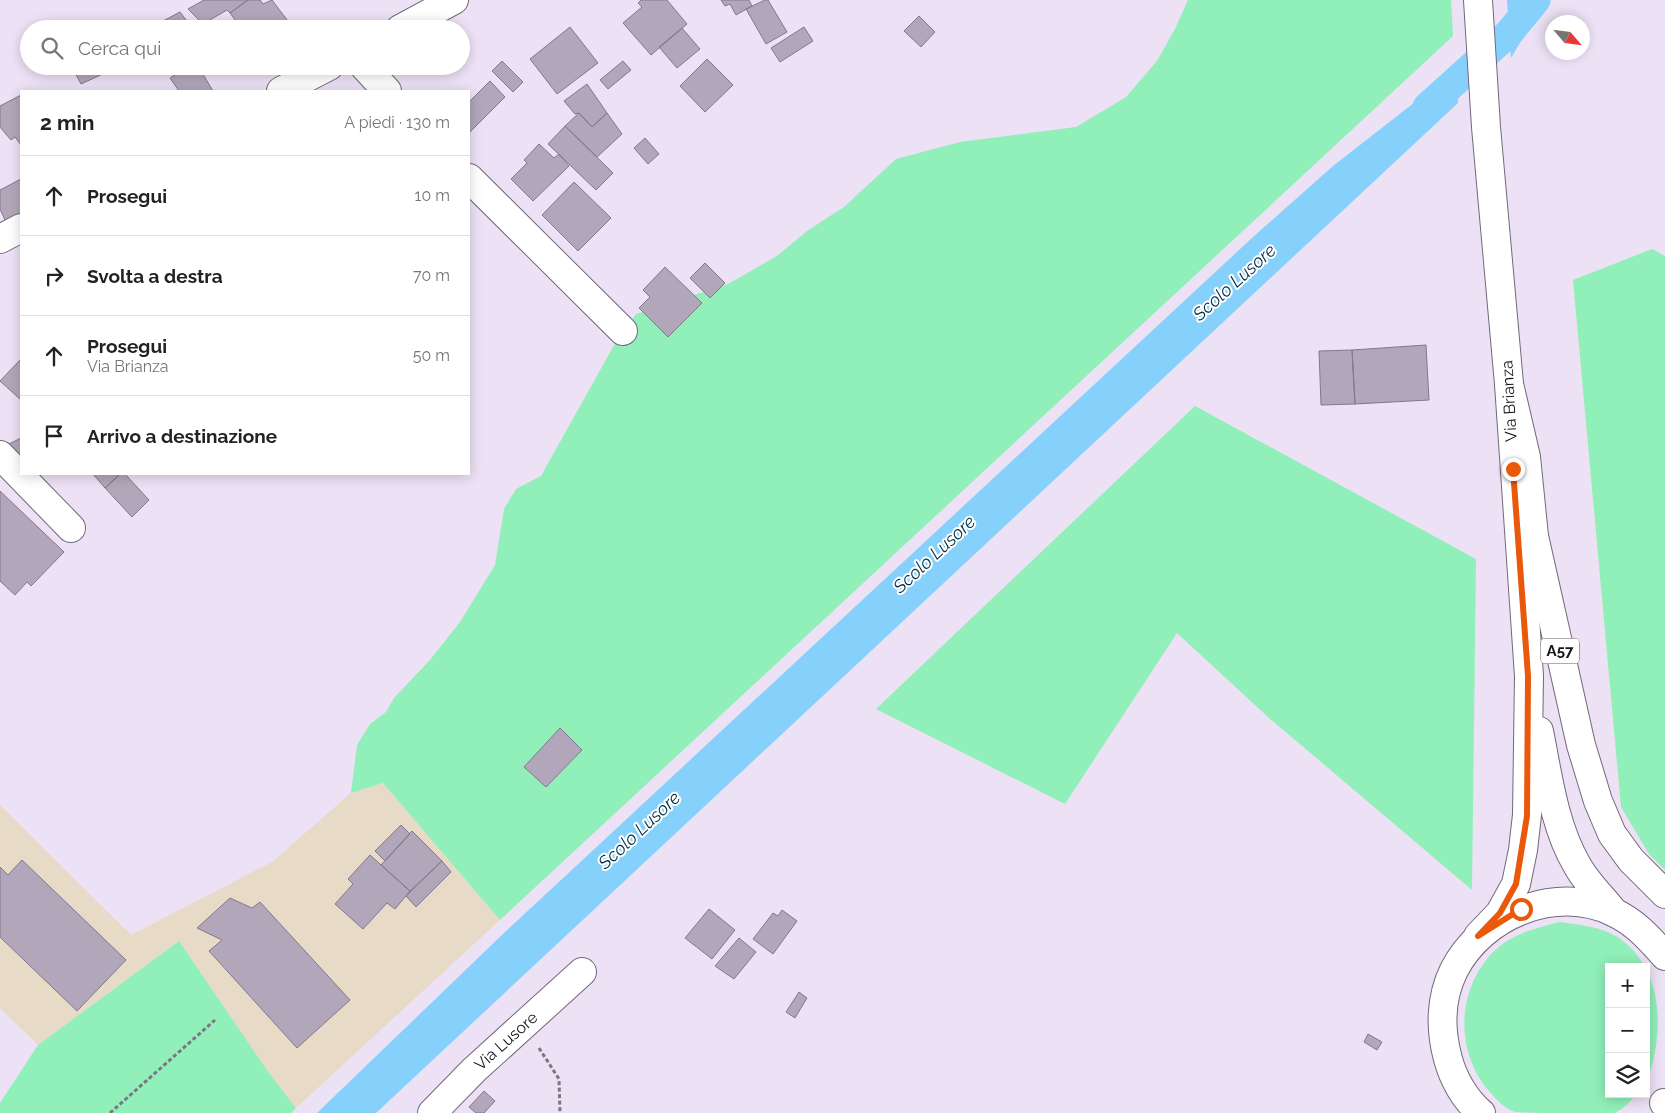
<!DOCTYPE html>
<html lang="it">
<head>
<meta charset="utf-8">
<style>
	body { margin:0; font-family:Raleway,sans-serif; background:#f2f2f2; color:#222 }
	.controls { position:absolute; right:15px; bottom:15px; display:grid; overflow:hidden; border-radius:0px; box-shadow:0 2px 12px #0003 }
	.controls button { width:45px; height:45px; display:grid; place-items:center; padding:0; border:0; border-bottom:1px solid #e0e0e0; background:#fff; color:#222; font:25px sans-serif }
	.compass { position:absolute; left:1545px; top:15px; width:45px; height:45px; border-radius:50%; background:#fff; box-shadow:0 2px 12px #0003; rotate:118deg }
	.stop { position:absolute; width:15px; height:15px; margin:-11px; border:4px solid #ea580c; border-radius:50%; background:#fff }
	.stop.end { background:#ea580c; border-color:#fff; box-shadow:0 1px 5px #0008 }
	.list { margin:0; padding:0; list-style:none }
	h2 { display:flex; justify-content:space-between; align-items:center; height:65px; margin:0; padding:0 20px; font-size:21px }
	h2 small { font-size:16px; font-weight:400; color:#767676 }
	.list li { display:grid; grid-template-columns:32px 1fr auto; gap:15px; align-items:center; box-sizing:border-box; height:80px; padding:0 20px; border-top:1px solid #e0e0e0 }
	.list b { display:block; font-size:19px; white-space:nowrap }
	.list p { margin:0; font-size:16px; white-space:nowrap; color:#767676 }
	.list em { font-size:16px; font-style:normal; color:#767676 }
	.icon { flex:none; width:28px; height:28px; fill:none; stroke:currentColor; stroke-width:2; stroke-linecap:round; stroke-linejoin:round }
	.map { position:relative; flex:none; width:1665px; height:1113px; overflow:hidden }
	.search { position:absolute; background:#fff; box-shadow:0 2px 12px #0003; left:20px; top:20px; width:450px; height:55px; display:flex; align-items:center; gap:12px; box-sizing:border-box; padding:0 18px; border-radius:28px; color:#767676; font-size:19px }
	.panel { position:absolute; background:#fff; box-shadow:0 2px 12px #0003; left:20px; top:90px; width:450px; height:385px; border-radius:0px }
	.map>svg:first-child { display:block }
</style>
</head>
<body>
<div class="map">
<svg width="1665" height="1113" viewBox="0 0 1665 1113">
	<rect width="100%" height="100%" fill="#ede1f5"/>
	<path fill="#e7dbc7" d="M 383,783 L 500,920 L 296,1108 L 269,1073 L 179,941 L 38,1045 L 0,1008 L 0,805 L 131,935 L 272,862 L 351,793 Z"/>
	<path fill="#91efb9" d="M 1188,0 L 1451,0 L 1453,36 L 500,920 L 383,783 L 351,793 L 357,745 L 370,724 L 386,712 L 394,698 L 430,660 L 460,622 L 495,565 L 504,509 L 516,489 L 541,476 L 613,347 L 636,314 L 728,284 L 777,256 L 807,231 L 844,207 L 896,159 L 960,142 L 1076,127 L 1126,97 L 1157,61 L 1175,29 Z
		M 1652,249 L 1665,256 L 1665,870 L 1649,854 L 1621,807 L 1573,280 Z
		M 1195,406 L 1476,559 L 1472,890 L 1268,717 L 1177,633 L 1065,804 L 876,709 Z
		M 1560,922 C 1579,925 1598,926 1616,936 C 1665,967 1665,1034 1646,1083 L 1646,967 L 1609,967 L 1609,1094 L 1638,1094 C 1631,1100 1623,1110 1614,1113 C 1601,1113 1582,1113 1568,1113 C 1554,1113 1528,1113 1515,1112 C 1505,1109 1496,1099 1489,1091 C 1457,1054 1456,997 1487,959 C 1506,935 1532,929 1560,922 Z
		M 179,941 L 269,1073 L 296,1108 L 291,1113 L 0,1113 L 0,1103 L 38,1045 Z"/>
	<path fill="#85d1fc" d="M 1507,0 L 1545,0 L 1511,58 Z
		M 1456,70 L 1458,103 L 376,1113 L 317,1113 L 505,932 L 1253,237 L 1333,166 Z"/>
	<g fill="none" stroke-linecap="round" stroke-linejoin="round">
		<path stroke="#85d1fc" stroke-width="29" d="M 1427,107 L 1509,33 L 1536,0"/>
	</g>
	<path fill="#b2a7ba" stroke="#83788b" d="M 204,0 L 248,0 L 230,13 L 227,10 L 203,24 L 188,9 Z
		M 248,0 L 260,0 L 263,4 L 272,0 L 294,29 L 251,29 L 247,23 L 241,28 L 230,13 Z
		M 641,0 L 667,0 L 687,24 L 651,55 L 623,23 L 642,7 L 638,3 Z
		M 721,0 L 749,0 L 752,6 L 736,15 L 730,4 L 725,6 Z
		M 765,0 L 768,0 L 787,32 L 766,44 L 746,9 Z
		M 180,12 L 193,29 L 148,29 Z
		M 919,16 L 935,32 L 921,47 L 904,31 Z
		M 570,27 L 598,63 L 557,94 L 530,59 Z
		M 804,27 L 813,41 L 780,62 L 771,48 Z
		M 682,28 L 700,49 L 677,68 L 659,47 Z
		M 707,59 L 733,85 L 705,112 L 680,86 Z
		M 502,61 L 523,82 L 513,92 L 492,71 Z
		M 623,61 L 631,70 L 608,89 L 600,80 Z
		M 74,66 L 120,66 L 81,84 L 72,67 Z
		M 189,66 L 198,66 L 213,91 L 179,91 L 170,78 Z
		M 490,81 L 505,97 L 469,133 L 469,102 Z
		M 587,84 L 607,113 L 592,127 L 579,113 L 575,114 L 564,101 Z
		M 21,95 L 21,145 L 15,137 L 11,140 L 0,127 L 0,106 Z
		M 579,113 L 592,127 L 607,113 L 622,134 L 597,157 L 565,126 Z
		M 565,126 L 613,173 L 596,190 L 548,144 Z
		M 645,138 L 659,154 L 648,164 L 634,148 Z
		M 539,144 L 554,158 L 559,154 L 569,166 L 533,201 L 511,179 L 527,163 L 524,160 Z
		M 21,179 L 21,214 L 6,222 L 0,209 L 0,190 Z
		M 574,182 L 611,218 L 578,251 L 542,215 Z
		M 705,263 L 725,283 L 710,298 L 690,278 Z
		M 665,267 L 702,303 L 668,337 L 639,308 L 650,297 L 643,290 Z
		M 1426,345 L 1429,400 L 1355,404 L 1352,350 Z
		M 1352,350 L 1355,404 L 1321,405 L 1319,351 Z
		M 21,359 L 21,400 L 0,381 Z
		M 21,438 L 21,456 L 9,444 Z
		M 93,474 L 118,474 L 119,475 L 105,488 Z
		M 125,474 L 149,500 L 132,517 L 105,488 L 120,474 Z
		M 0,491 L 64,552 L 31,586 L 27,582 L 15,595 L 0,581 Z
		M 560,728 L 582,750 L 546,787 L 524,767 Z
		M 401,825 L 410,834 L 385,861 L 375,851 Z
		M 412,831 L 442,861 L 410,891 L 381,865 Z
		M 370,855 L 410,891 L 395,909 L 387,903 L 363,929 L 335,904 L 353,884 L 348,879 Z
		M 22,860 L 126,960 L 77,1011 L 0,937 L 0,867 L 8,875 Z
		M 442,861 L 451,872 L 416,907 L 406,896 Z
		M 230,898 L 252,908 L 260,902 L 350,1000 L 297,1048 L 209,951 L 222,940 L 197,928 Z
		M 709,909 L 735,930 L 712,959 L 685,938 Z
		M 782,910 L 797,921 L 773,954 L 753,939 L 773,913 L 778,916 Z
		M 739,938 L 756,952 L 734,979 L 715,966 Z
		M 799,992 L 807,998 L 795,1018 L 786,1012 Z
		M 1368,1034 L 1382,1042 L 1377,1050 L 1364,1042 Z
		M 484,1091 L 495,1101 L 484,1113 L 476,1113 L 469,1107 Z"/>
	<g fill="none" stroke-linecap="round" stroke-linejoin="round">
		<g stroke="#73687a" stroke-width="30">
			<path id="street" d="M 400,29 L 454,0
				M 364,66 L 387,91
				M 281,91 L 329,66
				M 469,178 L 623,331
				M 0,239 L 21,228
				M 0,455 L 71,528
				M 432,1113 L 474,1070 L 582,972"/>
		</g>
		<g stroke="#73687a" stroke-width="30">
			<path id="secondary" d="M 1539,731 C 1548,776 1554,826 1577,865 C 1586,882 1601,896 1613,911
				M 1478,936 L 1500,913 L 1516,884 L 1523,850 L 1527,815 L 1529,676 L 1509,384 L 1486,127 L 1478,0
				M 1481,1113 C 1465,1100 1453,1078 1448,1059 C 1440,1030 1440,998 1454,970 C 1482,915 1556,884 1613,912 C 1635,922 1649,938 1665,956"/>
		</g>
		<g stroke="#73687a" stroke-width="30">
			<path id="highway" d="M 1509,384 L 1526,457 L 1534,536 L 1581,745 L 1598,801 L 1612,834 L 1631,860 L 1665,894
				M 1664,1103 L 1665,1103"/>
		</g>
		<path stroke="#7d7582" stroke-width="3" stroke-dasharray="4 2.5" stroke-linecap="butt" d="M 539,1048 L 559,1079 L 560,1113
			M 110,1113 L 215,1020"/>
		<use href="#street" stroke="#fff" stroke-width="28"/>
		<use href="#secondary" stroke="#fff" stroke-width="28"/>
		<use href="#highway" stroke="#fff" stroke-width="28"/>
	</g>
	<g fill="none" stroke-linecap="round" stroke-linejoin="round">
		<path stroke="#ea580c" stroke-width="6" d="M 1513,469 L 1528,676 L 1527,816 L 1516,884 L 1500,913 L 1478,936 L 1521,909"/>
	</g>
	<g text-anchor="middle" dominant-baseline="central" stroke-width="4" stroke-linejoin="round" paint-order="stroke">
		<rect fill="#fff" stroke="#5c595e" stroke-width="1" x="1541" y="638.5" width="38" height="25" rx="4"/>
		<g font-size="15" font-weight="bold" fill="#161219">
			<text x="1560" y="651">A57</text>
		</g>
		<g font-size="16" fill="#161219" stroke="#fff">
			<text transform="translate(1509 401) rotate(-93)">Via Brianza</text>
			<text transform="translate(506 1041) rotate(-42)">Via Lusore</text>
		</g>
		<g font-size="18" font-style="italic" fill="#013045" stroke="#fff">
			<text transform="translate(1234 282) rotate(-42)">Scolo Lusore</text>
			<text transform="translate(934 554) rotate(-43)">Scolo Lusore</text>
			<text transform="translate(639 830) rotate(-43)">Scolo Lusore</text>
		</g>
	</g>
</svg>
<div class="controls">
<button>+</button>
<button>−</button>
<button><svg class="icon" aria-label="layers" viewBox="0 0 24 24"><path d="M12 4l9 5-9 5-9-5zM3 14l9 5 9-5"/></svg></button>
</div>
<svg class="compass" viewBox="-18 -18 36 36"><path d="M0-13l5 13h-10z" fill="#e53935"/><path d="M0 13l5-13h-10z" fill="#767676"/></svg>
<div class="stop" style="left:1521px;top:909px"></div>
<div class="stop end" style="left:1513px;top:469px"></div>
<div class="search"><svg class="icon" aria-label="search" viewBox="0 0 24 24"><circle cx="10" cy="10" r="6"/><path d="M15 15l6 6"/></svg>Cerca qui</div>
<section class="panel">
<h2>2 min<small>A piedi · 130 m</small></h2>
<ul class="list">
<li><svg class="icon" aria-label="ahead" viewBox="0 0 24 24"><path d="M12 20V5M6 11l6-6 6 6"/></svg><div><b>Prosegui</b></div><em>10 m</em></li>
<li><svg class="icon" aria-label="right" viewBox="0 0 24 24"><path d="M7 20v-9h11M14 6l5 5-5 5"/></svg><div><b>Svolta a destra</b></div><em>70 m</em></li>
<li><svg class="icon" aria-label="ahead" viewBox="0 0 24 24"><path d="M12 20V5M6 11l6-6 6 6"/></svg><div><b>Prosegui</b><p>Via Brianza</p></div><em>50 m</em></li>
<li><svg class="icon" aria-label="arrive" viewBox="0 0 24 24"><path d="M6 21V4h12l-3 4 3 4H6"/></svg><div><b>Arrivo a destinazione</b></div></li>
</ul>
</section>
</div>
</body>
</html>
